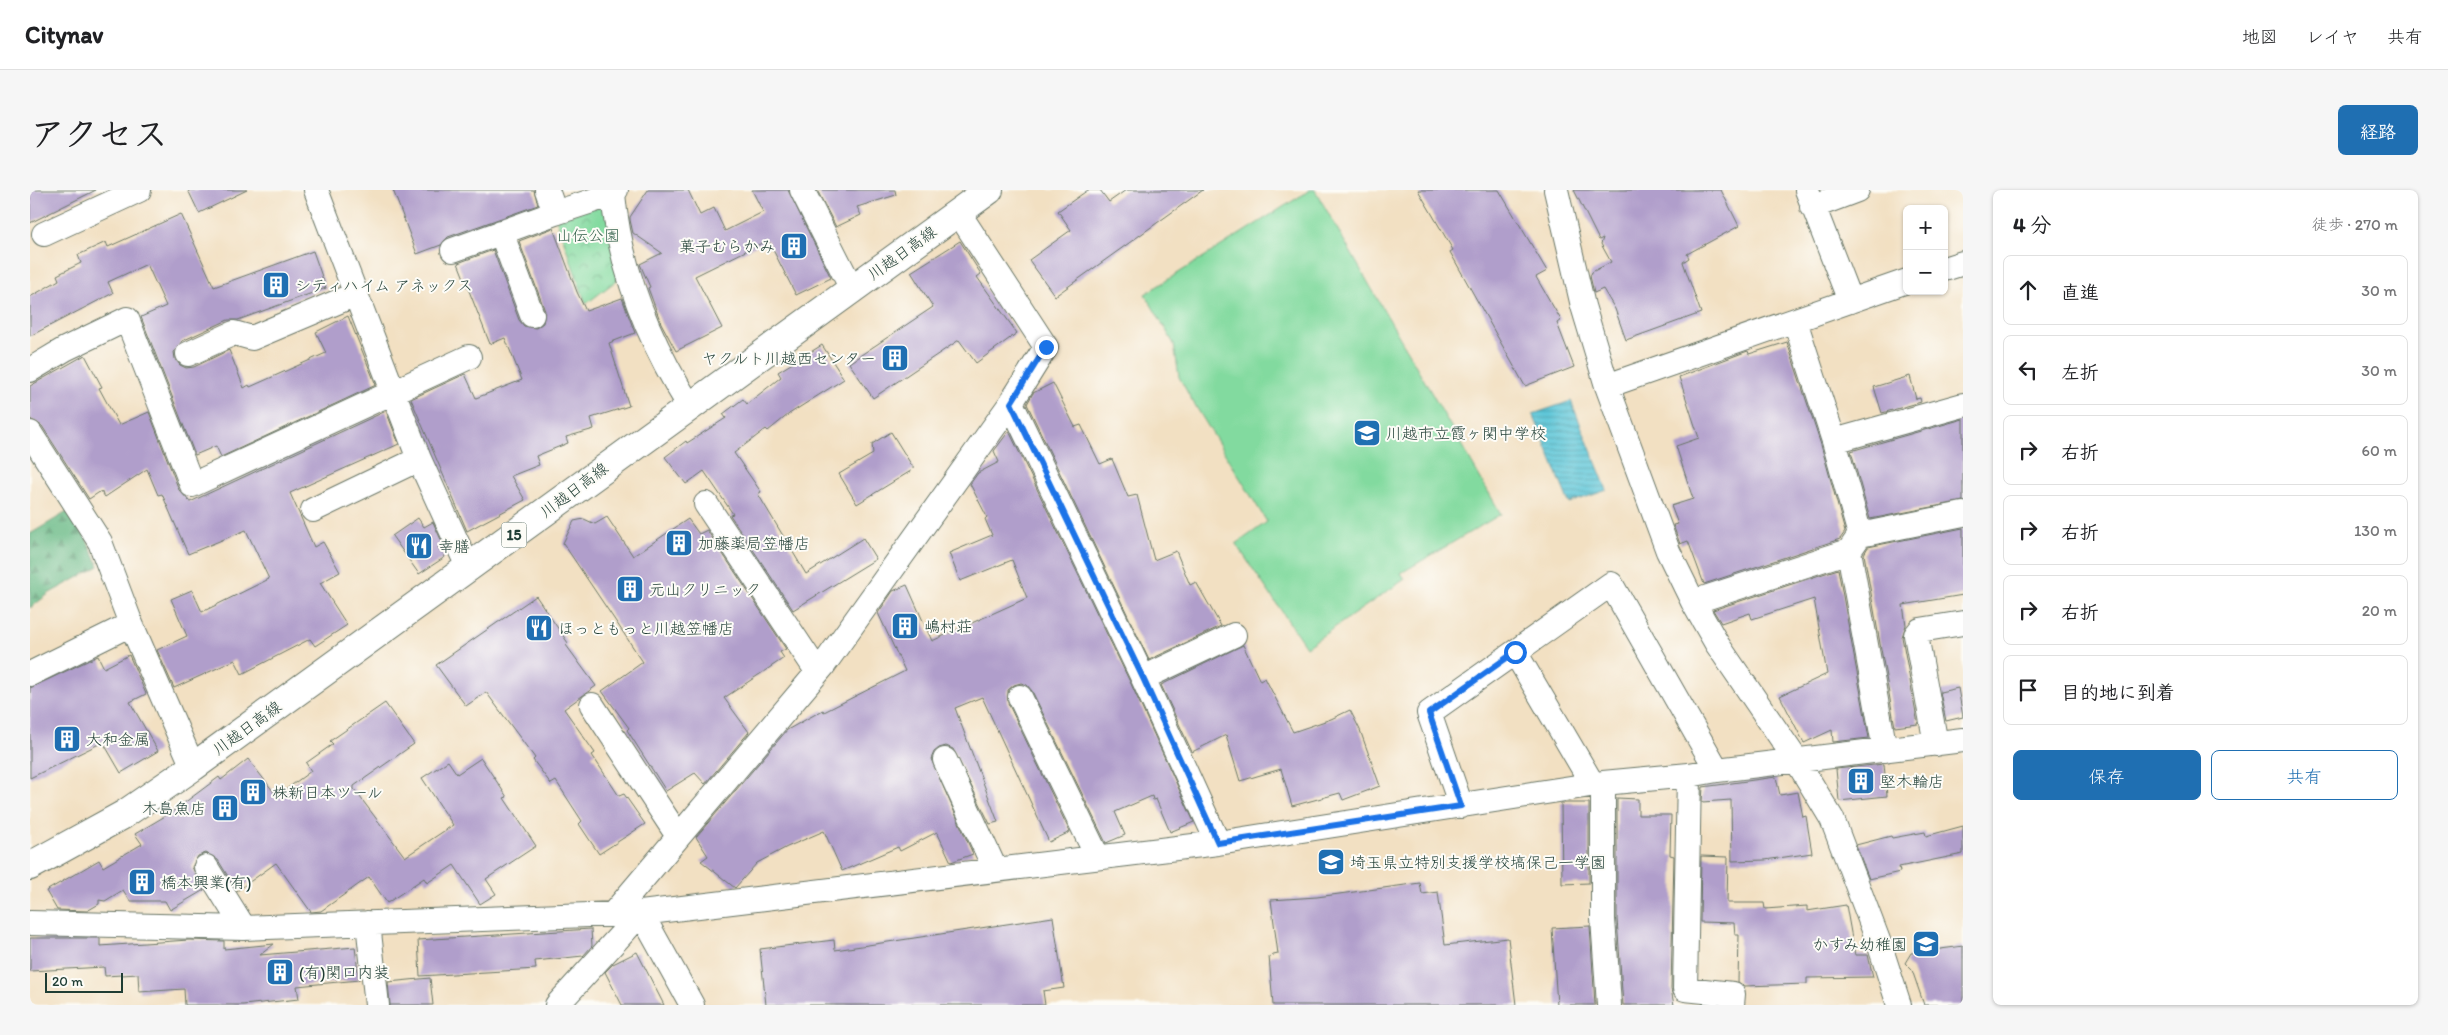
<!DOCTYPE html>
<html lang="ja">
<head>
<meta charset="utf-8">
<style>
	body { margin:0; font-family:Itim,"Klee One",sans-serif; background:#f6f6f6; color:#202124 }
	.controls { position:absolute; right:15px; top:15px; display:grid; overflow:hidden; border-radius:8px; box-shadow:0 1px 4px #0004 }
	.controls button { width:45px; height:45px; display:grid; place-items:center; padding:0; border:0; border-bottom:1px solid #e0e0e0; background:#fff; color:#202124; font:25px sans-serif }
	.scale { position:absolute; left:15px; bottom:12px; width:78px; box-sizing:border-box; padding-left:5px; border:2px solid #1f3d34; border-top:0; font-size:14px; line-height:18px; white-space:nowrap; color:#1f3d34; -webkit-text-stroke:4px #fdfcf7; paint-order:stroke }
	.stop { position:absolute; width:15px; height:15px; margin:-11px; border:4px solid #1a73e8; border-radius:50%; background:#fff }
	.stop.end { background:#1a73e8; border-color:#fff; box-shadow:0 1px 5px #0008 }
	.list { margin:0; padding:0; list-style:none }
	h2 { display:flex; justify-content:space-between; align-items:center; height:65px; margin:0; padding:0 20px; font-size:21px }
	h2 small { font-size:16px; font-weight:400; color:#757577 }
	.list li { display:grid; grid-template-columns:32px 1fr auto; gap:15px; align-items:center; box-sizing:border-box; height:70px; margin:0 10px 10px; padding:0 10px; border:1px solid #e0e0e0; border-radius:8px }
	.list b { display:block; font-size:19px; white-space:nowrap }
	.list em { font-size:16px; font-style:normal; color:#757577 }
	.actions { display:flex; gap:10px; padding:15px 20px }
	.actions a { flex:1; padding:11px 0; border:1px solid #1f6fb2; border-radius:8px; text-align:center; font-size:18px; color:#1f6fb2 }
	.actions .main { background:#1f6fb2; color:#fff }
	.icon { flex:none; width:28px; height:28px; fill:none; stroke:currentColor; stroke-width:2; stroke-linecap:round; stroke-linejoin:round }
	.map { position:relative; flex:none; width:1933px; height:815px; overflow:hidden; border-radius:8px }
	header { display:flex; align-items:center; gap:30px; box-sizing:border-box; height:70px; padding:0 25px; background:#fff; border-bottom:1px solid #e0e0e0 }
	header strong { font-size:24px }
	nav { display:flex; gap:28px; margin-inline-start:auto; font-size:18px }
	.intro { display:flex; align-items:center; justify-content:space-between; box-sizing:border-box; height:120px; padding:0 30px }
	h1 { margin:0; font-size:35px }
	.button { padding:12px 22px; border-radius:8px; background:#1f6fb2; color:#fff; font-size:18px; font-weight:700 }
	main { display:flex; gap:30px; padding:0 30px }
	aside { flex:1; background:#fff; border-radius:8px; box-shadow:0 1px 4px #0004 }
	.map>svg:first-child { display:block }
</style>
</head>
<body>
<header>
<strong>Citynav</strong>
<nav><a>地図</a><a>レイヤ</a><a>共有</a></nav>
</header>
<div class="intro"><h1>アクセス</h1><a class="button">経路</a></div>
<main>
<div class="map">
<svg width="1933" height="815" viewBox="0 0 1933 815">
	<defs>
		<pattern id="forest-firs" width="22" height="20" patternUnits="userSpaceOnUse" patternTransform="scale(1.25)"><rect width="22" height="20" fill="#69ba86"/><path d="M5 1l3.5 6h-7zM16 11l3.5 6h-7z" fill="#56986e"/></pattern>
		<pattern id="park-crowns" width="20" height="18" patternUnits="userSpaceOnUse" patternTransform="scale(1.25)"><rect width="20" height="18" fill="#82da9f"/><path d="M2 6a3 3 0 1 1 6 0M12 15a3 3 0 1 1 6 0" fill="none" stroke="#6ab282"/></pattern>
		<pattern id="water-rules" width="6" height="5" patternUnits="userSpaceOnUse" patternTransform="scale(1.25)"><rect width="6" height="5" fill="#5cc6d8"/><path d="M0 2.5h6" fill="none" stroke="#4ba2b0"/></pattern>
	</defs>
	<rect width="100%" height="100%" fill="#fdfcf7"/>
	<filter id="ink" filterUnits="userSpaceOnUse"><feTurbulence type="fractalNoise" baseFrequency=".02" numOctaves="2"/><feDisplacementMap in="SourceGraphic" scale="10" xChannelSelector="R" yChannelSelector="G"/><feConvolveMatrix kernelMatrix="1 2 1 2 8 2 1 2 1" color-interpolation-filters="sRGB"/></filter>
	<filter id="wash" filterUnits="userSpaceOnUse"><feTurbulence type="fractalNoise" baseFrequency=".0096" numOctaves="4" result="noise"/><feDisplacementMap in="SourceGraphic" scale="20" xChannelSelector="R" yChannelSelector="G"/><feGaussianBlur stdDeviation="1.12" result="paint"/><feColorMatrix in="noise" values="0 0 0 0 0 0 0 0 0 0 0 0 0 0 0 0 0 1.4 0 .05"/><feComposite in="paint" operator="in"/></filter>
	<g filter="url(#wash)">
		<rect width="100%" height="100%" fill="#f2e0c2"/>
		<path fill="#82da9f" stroke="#508c6a" d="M 1280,0 L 1285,0 L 1471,324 L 1371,383 L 1375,389 L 1276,457 L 1206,354 L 1237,332 L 1160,207 L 1149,187 L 1144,154 L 1115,104 Z"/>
		<path fill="url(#forest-firs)" stroke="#447c5d" d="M 37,322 L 56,348 L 69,376 L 20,403 L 0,418 L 0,344 Z"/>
		<path fill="url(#park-crowns)" stroke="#508c6a" d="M 578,13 L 591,87 L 556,114 L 526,29 Z"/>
		<path fill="url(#water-rules)" stroke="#3e8286" d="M 1541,211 L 1577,300 L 1539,313 L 1503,224 Z"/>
		<g id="blocks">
			<path fill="#b09ecb" d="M 0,0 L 66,0 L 0,33 Z
				M 158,0 L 217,0 L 169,23 Z
				M 363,0 L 504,0 L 508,15 L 418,47 L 411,55 L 387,64 Z
				M 618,0 L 658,0 L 670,25 L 684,18 L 695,41 L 733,22 L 722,0 L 758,0 L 801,88 L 766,105 L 738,50 L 665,86 L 692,138 L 646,161 L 631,133 L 618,98 L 620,97 L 610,74 L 632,63 L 603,43 L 600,30 L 600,27 Z
				M 787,0 L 865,0 L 866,5 L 827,17 L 831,25 L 806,37 Z
				M 1058,0 L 1070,0 L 1079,12 L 1096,0 L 1173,0 L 1025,106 L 999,70 L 1041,40 L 1028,21 Z
				M 1388,0 L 1469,0 L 1517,81 L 1506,87 L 1531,130 L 1527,133 L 1544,177 L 1495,196 L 1420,62 L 1423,60 Z
				M 1544,0 L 1691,0 L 1709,36 L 1657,64 L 1659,68 L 1653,72 L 1671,123 L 1596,150 L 1585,119 L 1573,99 L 1564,103 L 1560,86 L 1562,82 L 1581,72 L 1571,54 L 1573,48 L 1569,50 Z
				M 151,24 L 184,97 L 283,61 L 296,98 L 208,130 L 198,130 L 152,151 L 144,162 L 145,169 L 150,175 L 156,178 L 164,177 L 199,160 L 214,198 L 219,195 L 220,197 L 296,163 L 286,142 L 318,126 L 346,195 L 191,267 L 186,256 L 165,265 L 111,127 L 136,116 L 117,74 L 78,92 L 83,103 L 0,146 L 0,107 L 29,90 L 27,85 L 51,73 L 48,65 L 76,52 L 78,57 Z
				M 523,38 L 547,102 L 556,121 L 592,108 L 605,143 L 579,153 L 599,216 L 561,228 L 564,239 L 536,247 L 538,253 L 506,266 L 509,275 L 481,286 L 495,310 L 437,341 L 381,209 L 435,184 L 446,208 L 492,190 L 475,148 L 460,154 L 428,73 L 463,60 L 489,130 L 494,136 L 506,138 L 513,133 L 515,121 L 489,51 Z
				M 930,51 L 951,84 L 947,87 L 987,143 L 946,173 L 929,150 L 843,208 L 819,173 L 903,117 L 881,82 Z
				M 1757,152 L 1791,255 L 1815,342 L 1810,349 L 1674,394 L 1658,351 L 1650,354 L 1643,335 L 1648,334 L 1641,316 L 1663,309 L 1646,256 L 1669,248 L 1649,187 L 1715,162 L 1718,161 L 1719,164 Z
				M 792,155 L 814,189 L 759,224 L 738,241 L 736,239 L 704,263 L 731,302 L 728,304 L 776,384 L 833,348 L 846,369 L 763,420 L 700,325 L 703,324 L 674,281 L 656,294 L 635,267 L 656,251 L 657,253 L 696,228 L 693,224 L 713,209 L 717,214 L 751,187 L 748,182 Z
				M 55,165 L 72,197 L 69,198 L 89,235 L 119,222 L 149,300 L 160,312 L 356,221 L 369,254 L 260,303 L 284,357 L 293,352 L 310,382 L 290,393 L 317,435 L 285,456 L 280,449 L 212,484 L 205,470 L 144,498 L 127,460 L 157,446 L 141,409 L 162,400 L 172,422 L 239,389 L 216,340 L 158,364 L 132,304 L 128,305 L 117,279 L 75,307 L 71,301 L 59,309 L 12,236 L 0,229 L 0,196 Z
				M 1880,186 L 1886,209 L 1890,208 L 1891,212 L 1852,223 L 1844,197 Z
				M 1023,193 L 1045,237 L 1051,235 L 1070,274 L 1082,269 L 1098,307 L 1107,305 L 1124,370 L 1146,361 L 1160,395 L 1166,392 L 1191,436 L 1119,470 L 997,214 L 1003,203 Z
				M 1933,229 L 1933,311 L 1840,329 L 1821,261 Z
				M 979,241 L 1101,494 L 1164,632 L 1140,642 L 1126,609 L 1123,610 L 1122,606 L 1085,622 L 1095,645 L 1076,653 L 1002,501 L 997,495 L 991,493 L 984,495 L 978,500 L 978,513 L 1040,642 L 1019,652 L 952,507 L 925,518 L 968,632 L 960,634 L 923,559 L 916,556 L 909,558 L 904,562 L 901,569 L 943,664 L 921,672 L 907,642 L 870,661 L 868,657 L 812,681 L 794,641 L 757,657 L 727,673 L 705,698 L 671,671 L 678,666 L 666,647 L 757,540 L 793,520 L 794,522 L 875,481 L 848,423 L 863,401 L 877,395 L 902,451 L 997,408 L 982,370 L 930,391 L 919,363 L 962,345 L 955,329 L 957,327 L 940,294 L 948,283 L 969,272 L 964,261 Z
				M 861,242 L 884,279 L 827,314 L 809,284 L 843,264 L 842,254 Z
				M 577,327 L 603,366 L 658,329 L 669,344 L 677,340 L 756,459 L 750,462 L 754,468 L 694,508 L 719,542 L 675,594 L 665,583 L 636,601 L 597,540 L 599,538 L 572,501 L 613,472 L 533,353 L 544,331 L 554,329 L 565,334 Z
				M 388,328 L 394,337 L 403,332 L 413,354 L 408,357 L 415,367 L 389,384 L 362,346 Z
				M 1933,338 L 1933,405 L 1873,415 L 1876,435 L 1872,447 L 1888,534 L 1865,537 L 1834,364 L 1838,357 Z
				M 1808,379 L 1839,548 L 1803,552 L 1802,540 L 1774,553 L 1750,506 L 1797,484 L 1784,409 L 1722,429 L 1720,423 L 1691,433 L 1683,420 Z
				M 506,406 L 538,453 L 536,455 L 566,496 L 534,519 L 565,563 L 562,565 L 589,606 L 594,604 L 615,634 L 569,664 L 549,634 L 552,631 L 526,591 L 521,594 L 503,570 L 505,568 L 456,502 L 436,516 L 406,475 Z
				M 1213,455 L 1230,491 L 1235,488 L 1263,542 L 1301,529 L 1320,520 L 1330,540 L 1350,596 L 1313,610 L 1310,603 L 1262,616 L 1251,579 L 1210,591 L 1196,545 L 1162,562 L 1131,495 Z
				M 99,465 L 116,504 L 100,512 L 128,561 L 91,583 L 73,552 L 0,588 L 0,498 L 68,466 L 74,478 Z
				M 1928,498 L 1933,527 L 1916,531 L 1910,502 Z
				M 355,513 L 384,554 L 324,596 L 324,599 L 375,667 L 423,635 L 392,588 L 418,571 L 427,584 L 451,568 L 477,607 L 474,608 L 506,656 L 456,689 L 466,704 L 450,714 L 424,675 L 397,693 L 394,688 L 357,713 L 339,687 L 291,721 L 281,722 L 246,673 L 207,701 L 188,670 L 176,663 L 168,666 L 162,677 L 174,700 L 140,720 L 135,711 L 100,711 L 93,700 L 75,711 L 69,710 L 69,714 L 57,721 L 27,720 L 16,701 L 69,670 L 73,677 L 112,654 L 105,644 L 142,622 L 189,587 L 191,590 L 218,569 L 247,606 L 281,581 L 276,573 L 303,554 L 300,551 Z
				M 1854,574 L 1857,606 L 1809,611 L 1806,579 Z
				M 1746,587 L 1750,605 L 1768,602 L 1773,627 L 1776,626 L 1782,663 L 1735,670 L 1702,671 L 1701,610 L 1672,612 L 1673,597 Z
				M 1587,608 L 1608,609 L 1608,625 L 1641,625 L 1640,665 L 1644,666 L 1641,799 L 1644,815 L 1593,815 L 1587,729 Z
				M 1531,613 L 1559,613 L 1559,693 L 1532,694 Z
				M 1933,636 L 1933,664 L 1869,677 L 1870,682 L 1839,689 L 1826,655 L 1861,646 L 1862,648 L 1895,642 L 1896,646 Z
				M 1671,666 L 1698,667 L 1697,713 L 1734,713 L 1735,719 L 1777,716 L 1777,721 L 1816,715 L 1825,765 L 1838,765 L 1843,787 L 1777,788 L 1777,794 L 1714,796 L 1708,792 L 1709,745 L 1705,745 L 1704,733 L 1670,732 Z
				M 1390,693 L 1392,704 L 1408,702 L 1415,755 L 1478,748 L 1486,815 L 1243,815 L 1239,766 L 1248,764 L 1241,710 L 1287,707 Z
				M 1023,727 L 1034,798 L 1013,801 L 1015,815 L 736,815 L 730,759 L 804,750 L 805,760 Z
				M 1560,736 L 1565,815 L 1527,815 L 1522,738 Z
				M 561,739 L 562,756 L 553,766 L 505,771 L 506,779 L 390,786 L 388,750 Z
				M 0,748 L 70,748 L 70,756 L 159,750 L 194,751 L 194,759 L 244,754 L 230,765 L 325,757 L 329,790 L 267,796 L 269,809 L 213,815 L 155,815 L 154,799 L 109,802 L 108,784 L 75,786 L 74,777 L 0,781 Z
				M 1933,756 L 1933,815 L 1894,815 L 1882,780 L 1875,773 L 1881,763 Z
				M 607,762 L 634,815 L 592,815 L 575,782 L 583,774 Z
				M 400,788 L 403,815 L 360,815 L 358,792 Z"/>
		</g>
	</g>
	<g filter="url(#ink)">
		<use href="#blocks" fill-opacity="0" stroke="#697666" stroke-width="1"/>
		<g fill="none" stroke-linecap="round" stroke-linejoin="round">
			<g stroke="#697666" stroke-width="26">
				<path id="minor" d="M 286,0 L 389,269 L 439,379
					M 517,0 L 525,23 L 583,4
					M 586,0 L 583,4 C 590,80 619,151 659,215
					M 772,0 L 822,99
					M 1526,0 L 1553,116 L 1577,196 L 1638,361 L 1663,412 L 1687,454 L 1767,571 L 1802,629 L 1849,753 L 1869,815
					M 1777,0 L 1820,111
					M 1782,17 L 1827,0
					M 471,42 L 502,125
					M 14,44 L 109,0
					M 423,60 L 525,23
					M 1914,79 L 1933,73
					M 1765,131 L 1804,251 L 1830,345 L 1819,361 L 1855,560
					M 158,164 L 204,143 L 222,148 L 326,104
					M 0,180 L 35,159 L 97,129 L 162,295 L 439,167
					M 1577,196 L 1877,91
					M 981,213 L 1113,488 L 1188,653
					M 0,243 L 70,352 L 101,434 L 163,577
					M 1804,251 L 1933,215
					M 676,314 L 787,481
					M 283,320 L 389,269
					M 1830,345 L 1933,324
					M 1663,412 L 1819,361
					M 1485,462 L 1563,595
					M 0,484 L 101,434
					M 1113,488 L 1204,445
					M 990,507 L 1067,666
					M 562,515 L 648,646
					M 1906,554 L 1886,445 L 1890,440 L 1933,433
					M 915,570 L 965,679
					M 1659,585 L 1655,799 L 1703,804 L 1702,815
					M 1573,593 L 1573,729 L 1579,815
					M 1431,616 L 1399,523 L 1581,394 L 1687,580
					M 176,677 L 214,738
					M 583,724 L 793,476 L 981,213 L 1016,157 L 928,22
					M 0,733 L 214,738 L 611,723 L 1188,653 L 1573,593 L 1659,585 L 1687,580 L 1933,550
					M 338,733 L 347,815
					M 527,815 L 611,723 L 662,815"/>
			</g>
			<g stroke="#697666" stroke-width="30">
				<path id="primary" d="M 0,676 L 93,625 L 163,577 L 959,0"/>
			</g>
			<use href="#minor" stroke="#fff" stroke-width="24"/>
			<use href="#primary" stroke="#fff" stroke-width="28"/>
		</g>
	</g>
	<g fill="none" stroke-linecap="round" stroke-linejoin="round" filter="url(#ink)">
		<path stroke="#1a73e8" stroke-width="6" d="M 1016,157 L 981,213 L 1113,488 L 1188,653 L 1431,616 L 1399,523 L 1485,462"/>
	</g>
	<defs>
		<g id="building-square" transform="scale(1.4375)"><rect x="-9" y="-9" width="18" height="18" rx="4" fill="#1f6fb2" stroke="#fdfcf7"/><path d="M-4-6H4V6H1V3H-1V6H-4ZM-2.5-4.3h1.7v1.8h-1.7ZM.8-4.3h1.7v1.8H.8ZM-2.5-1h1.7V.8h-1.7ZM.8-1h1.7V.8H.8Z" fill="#fff"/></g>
		<g id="school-square" transform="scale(1.4375)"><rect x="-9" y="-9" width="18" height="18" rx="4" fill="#1f6fb2" stroke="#fdfcf7"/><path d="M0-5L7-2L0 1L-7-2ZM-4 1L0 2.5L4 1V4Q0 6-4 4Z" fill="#fff"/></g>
		<g id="restaurant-square" transform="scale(1.4375)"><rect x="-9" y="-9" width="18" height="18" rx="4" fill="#1f6fb2" stroke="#fdfcf7"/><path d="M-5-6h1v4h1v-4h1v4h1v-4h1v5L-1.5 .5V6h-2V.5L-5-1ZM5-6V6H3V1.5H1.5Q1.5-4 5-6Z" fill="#fff"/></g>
	</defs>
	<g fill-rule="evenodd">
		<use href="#building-square" x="764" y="56"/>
		<use href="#building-square" x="246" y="95"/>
		<use href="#building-square" x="865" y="168"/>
		<use href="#school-square" x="1337" y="243"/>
		<use href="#building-square" x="649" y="353"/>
		<use href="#restaurant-square" x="389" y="356"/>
		<use href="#building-square" x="600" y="399"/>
		<use href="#building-square" x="875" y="436"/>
		<use href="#restaurant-square" x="509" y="438"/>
		<use href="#building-square" x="37" y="549"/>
		<use href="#building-square" x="1831" y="591"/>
		<use href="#building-square" x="223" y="602"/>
		<use href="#building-square" x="195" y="618"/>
		<use href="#school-square" x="1301" y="672"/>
		<use href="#building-square" x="112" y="692"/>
		<use href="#school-square" x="1896" y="754"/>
		<use href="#building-square" x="250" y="782"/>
	</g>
	<g text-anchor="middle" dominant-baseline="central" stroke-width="4" stroke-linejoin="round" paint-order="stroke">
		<rect fill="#fdfcf7" stroke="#62766e" stroke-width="1" x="471.5" y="332.5" width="25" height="25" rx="4"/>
		<g font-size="15" font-weight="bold" fill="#1f3d34">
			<text x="484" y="345">15</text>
		</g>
		<g font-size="16" fill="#38644f" stroke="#fdfcf7">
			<text x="558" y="45">山伝公園</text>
		</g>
		<g font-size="16" fill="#1f3d34" stroke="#fdfcf7" text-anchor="start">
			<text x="745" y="56" text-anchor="end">菓子むらかみ</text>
			<text x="265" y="95">シティハイム アネックス</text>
			<text x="846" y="168" text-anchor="end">ヤクルト川越西センター</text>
			<text x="1356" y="243">川越市立霞ヶ関中学校</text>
			<text x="668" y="353">加藤薬局笠幡店</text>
			<text x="408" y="356">幸膳</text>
			<text x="619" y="399">元山クリニック</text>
			<text x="894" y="436">嶋村荘</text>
			<text x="528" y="438">ほっともっと川越笠幡店</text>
			<text x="56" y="549">大和金属</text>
			<text x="1850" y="591">堅木輪店</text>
			<text x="242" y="602">株新日本ツール</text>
			<text x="176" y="618" text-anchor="end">木島魚店</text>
			<text x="1320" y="672">埼玉県立特別支援学校塙保己一学園</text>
			<text x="131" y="692">橋本興業(有)</text>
			<text x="1877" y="754" text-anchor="end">かすみ幼稚園</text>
			<text x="269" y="782">(有)関口内装</text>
		</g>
		<g font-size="16" fill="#1f3d34" stroke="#fdfcf7">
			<text transform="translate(872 63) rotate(-36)">川越日高線</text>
			<text transform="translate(544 300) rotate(-37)">川越日高線</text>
			<text transform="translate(217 538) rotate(-36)">川越日高線</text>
		</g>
	</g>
</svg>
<div class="controls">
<button>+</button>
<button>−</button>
</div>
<div class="scale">20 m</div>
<div class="stop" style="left:1485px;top:462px"></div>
<div class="stop end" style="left:1016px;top:157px"></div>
</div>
<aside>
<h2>4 分<small>徒歩 · 270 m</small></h2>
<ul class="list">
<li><svg class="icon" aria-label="ahead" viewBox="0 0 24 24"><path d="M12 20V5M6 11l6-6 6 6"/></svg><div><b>直進</b></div><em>30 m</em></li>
<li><svg class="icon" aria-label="left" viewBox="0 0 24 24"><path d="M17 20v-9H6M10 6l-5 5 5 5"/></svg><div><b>左折</b></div><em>30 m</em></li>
<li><svg class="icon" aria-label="right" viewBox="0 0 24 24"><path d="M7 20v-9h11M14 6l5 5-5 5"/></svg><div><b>右折</b></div><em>60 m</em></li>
<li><svg class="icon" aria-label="right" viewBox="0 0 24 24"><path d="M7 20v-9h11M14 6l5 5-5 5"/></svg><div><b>右折</b></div><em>130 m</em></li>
<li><svg class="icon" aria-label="right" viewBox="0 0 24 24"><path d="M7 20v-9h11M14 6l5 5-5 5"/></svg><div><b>右折</b></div><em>20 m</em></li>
<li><svg class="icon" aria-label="arrive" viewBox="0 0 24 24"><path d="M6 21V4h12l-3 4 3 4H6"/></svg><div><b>目的地に到着</b></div></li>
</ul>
<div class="actions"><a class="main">保存</a><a>共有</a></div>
</aside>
</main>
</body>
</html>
